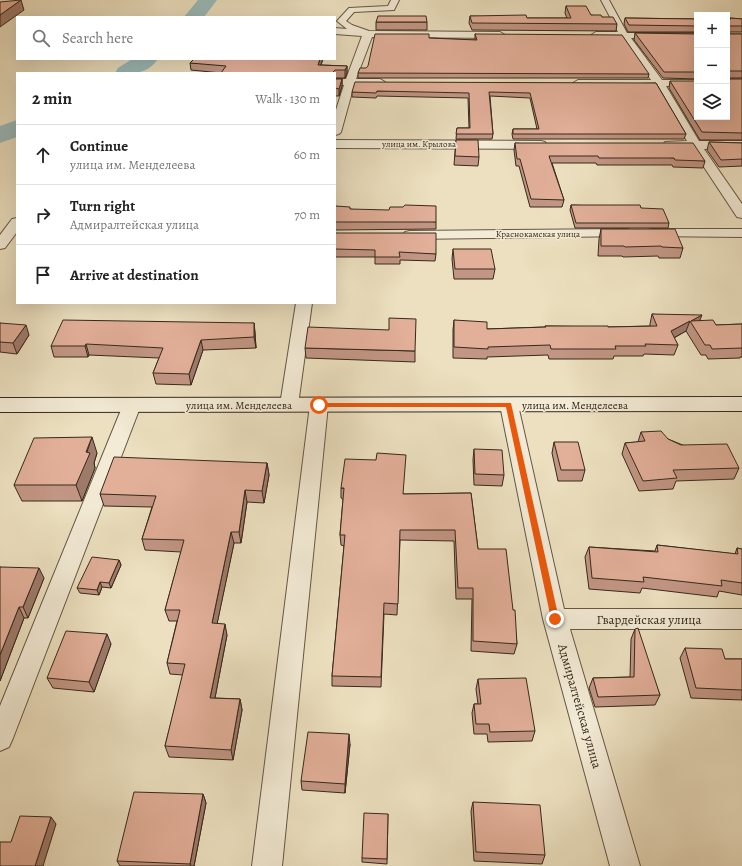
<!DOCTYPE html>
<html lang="en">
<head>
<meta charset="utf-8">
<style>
	body { margin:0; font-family:Alegreya,serif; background:#f6f6f6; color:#222 }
	.controls { position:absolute; right:12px; top:12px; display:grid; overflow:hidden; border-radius:0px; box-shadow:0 4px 16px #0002 }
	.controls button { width:36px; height:36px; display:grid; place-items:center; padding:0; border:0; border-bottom:1px solid #e0e0e0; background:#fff; color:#222; font:20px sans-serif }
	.stop { position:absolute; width:12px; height:12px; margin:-9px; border:3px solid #ea580c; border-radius:50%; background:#fff }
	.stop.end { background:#ea580c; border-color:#fff; box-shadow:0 1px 4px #0008 }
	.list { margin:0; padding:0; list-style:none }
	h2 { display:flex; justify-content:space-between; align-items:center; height:52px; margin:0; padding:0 16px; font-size:17px }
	h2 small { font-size:13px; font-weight:400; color:#767676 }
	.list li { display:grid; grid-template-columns:26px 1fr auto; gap:12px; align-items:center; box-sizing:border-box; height:60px; padding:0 16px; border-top:1px solid #e0e0e0 }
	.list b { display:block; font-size:15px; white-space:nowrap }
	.list p { margin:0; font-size:13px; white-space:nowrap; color:#767676 }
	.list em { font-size:13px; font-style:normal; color:#767676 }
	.icon { flex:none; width:22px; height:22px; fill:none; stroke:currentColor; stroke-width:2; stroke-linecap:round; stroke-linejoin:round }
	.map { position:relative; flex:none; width:742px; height:866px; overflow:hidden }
	.search { position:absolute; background:#fff; box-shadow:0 4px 16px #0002; left:16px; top:16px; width:320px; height:44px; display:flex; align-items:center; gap:10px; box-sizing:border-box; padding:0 14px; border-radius:0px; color:#767676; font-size:15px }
	.panel { position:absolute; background:#fff; box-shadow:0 4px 16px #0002; left:16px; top:72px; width:320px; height:232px; border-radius:0px }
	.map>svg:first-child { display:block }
</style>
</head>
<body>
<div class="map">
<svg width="742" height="866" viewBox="0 0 742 866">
	<rect width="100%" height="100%" fill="#ece0c0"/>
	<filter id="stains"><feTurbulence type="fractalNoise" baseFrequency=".005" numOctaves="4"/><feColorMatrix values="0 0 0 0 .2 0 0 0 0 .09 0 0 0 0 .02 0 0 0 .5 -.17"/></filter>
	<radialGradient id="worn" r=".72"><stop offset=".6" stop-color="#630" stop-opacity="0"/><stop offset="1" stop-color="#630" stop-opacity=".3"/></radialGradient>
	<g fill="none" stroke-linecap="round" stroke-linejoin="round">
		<path fill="#9bbbba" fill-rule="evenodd" d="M 198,0 L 217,0 L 204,17 L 184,17 Z
			M 132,59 L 158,59 C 146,76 132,73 115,73 L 118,68 Z
			M 17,120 L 17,137 L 0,143 L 0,126 Z"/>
		<g stroke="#645744" stroke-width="2">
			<path id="minor" d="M 391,0 L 399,0 L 394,10 L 354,12 L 346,21 L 352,25 L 369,31 L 500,32 L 505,35 L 500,38 L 372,37 L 356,79 L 380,79 L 385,82 L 380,85 L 354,85 L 341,132 L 339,134 L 335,135 L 335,113 L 344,85 L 335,85 L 335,79 L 346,79 L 362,36 L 335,34 L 335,28 L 347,29 L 337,21 L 349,8 L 388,6 Z
				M 601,0 L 609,0 L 627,33 L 697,33 L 697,39 L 631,38 L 662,80 L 697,80 L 697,86 L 666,86 L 699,141 L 742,141 L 742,149 L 704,149 L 742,204 L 742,218 L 737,217 L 692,149 L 665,148 L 663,145 L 665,142 L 687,141 L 656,86 L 578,86 L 573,83 L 578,80 L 651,80 L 621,38 L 596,38 L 591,35 L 596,32 L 618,32 Z
				M 335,140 L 541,141 L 545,142 L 547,145 L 545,148 L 541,149 L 335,148 Z
				M 17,218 L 17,232 L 5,248 L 0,249 L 0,235 L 12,219 Z
				M 626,229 L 631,230 L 633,233 L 631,236 L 410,239 L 405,238 L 403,235 L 405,232 L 410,231 Z
				M 652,229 L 742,229 L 742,237 L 647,236 L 645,233 L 647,230 Z
				M 296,303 L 312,303 L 298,405 L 295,409 L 289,411 L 283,409 L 280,405 Z
				M 132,399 L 138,401 L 141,405 L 13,738 L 9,747 L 0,751 L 0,706 L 123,405 L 126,401 Z
				M 319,399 L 325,401 L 328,405 L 282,866 L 252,866 L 310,405 L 313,401 Z
				M 509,399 L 515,401 L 518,405 L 564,609 L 742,609 L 742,629 L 570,629 L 640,866 L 610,866 L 543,619 L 500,405 L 503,401 Z"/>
		</g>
		<g stroke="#36291b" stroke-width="2">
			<path id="secondary" d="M 742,397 L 742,411 L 0,412 L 0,398 Z"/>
		</g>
		<use href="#minor" fill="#f3ebd6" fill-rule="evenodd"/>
		<use href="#secondary" fill="#f3ebd6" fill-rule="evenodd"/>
	</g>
	<path fill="#c29684" stroke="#36291b" d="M 566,6 L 591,15 L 602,17 L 617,24 L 616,31 L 472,30 L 469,23 L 470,16 L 527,18 L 567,18 L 565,13 Z
		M 625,18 L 697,19 L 697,32 L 628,32 L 624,24 Z
		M 730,18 L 742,19 L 742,32 L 728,32 L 728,34 L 742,34 L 742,78 L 728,78 L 728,79 L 742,79 L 742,140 L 700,140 L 669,88 L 670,81 L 697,117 L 727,19 L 729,19 Z
		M 376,22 L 427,22 L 427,30 L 376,30 Z
		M 635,33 L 697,34 L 697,79 L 663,78 L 634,40 Z
		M 475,34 L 649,74 L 648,78 L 358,78 L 358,73 L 429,38 L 475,40 Z
		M 323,59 L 321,65 L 347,66 L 347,73 L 345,78 L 335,78 L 335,73 L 221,73 L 191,70 L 190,63 Z
		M 335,79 L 342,79 L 342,86 L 339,96 L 335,96 Z
		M 656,83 L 686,134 L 684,139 L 513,139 L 512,134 L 513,129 L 537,129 L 530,98 L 490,96 L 493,134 L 492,139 L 456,139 L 457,128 L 469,128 L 468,98 L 377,96 L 376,98 L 352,97 L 352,92 Z
		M 456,140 L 479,157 L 478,166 L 454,165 Z
		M 709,142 L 742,143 L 742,166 L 719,167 L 707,150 Z
		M 515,143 L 705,161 L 703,168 L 673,167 L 672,165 L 597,165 L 596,163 L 552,163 L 564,200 L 562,207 L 530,207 L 519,166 L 516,166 L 514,150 Z
		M 571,205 L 641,208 L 669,223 L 668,228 L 575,228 L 570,210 Z
		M 335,206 L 350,209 L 436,222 L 436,229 L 335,230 Z
		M 601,229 L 683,248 L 680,258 L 659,258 L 658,256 L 623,257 L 622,256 L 598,256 L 599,239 Z
		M 335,233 L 436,254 L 435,261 L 400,260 L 400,264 L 375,264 L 375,257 L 335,257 Z
		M 453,249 L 495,269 L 493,279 L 454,279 L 452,259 Z
		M 652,314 L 700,320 L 716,325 L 742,324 L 742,357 L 740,357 L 740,358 L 708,359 L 706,355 L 701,355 L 686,331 L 674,338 L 678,345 L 674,355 L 644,354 L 643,356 L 614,356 L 613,359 L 549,359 L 548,355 L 487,357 L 487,359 L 453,358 L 453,330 L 454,320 L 487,329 L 545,327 L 545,326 L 608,327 L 650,326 L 650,324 Z
		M 0,323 L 29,335 L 17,354 L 0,352 Z
		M 254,323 L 255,333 L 256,348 L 203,350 L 191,385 L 156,384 L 153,373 L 159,358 L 89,355 L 88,357 L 54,357 L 51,346 Z
		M 305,348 L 415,351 L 415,362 L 306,358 Z
		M 641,432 L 668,439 L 739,468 L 734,479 L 676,481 L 673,489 L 639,491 L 622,454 L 625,443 L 638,442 Z
		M 554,442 L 585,470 L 582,481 L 558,481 L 552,453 Z
		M 474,449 L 504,475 L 502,486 L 474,485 L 473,460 Z
		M 97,453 L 94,463 L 95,468 L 82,501 L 22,501 L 14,485 Z
		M 267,463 L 269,475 L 264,503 L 247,502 L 241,543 L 234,543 L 217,623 L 227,635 L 215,698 L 240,699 L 242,710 L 233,760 L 169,757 L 165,746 L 183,675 L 170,674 L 167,663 L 177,621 L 169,621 L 165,610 L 181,552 L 145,550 L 142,539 L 152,507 L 104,506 L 100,494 Z
		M 341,488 L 404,494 L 471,493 L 478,549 L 513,610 L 517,644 L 514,654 L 471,651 L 472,599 L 456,599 L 454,541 L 400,540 L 397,615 L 384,614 L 381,687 L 332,686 L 332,676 L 344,546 L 341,545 L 340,535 L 343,499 L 341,498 Z
		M 657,545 L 735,554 L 737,548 L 742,549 L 742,595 L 719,591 L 717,597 L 642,588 L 640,593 L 589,589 L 585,557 L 589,547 L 655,551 Z
		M 119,560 L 121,565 L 111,588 L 102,587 L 99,595 L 80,593 L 77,588 Z
		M 0,567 L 44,578 L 28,618 L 24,618 L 0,681 Z
		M 635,629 L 660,695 L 655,705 L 595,707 L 589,688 L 593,678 L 630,677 L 631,639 Z
		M 111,644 L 94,692 L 53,688 L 47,678 Z
		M 685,648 L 725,659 L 742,659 L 742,700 L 691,698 L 680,658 Z
		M 478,679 L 535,731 L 532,741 L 488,742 L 487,734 L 474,734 L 472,713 L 474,704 L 478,704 L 476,689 Z
		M 350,744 L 345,793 L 302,790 L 301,781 Z
		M 203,794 L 206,803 L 194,866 L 120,866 L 117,861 Z
		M 473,802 L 545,855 L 542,864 L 474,861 L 471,811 Z
		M 388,814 L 387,864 L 362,862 L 362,858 Z"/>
	<path fill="#9e7a6b" stroke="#36291b" d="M 21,0 L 24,10 L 0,27 L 0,15 Z
		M 320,59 L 323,59 L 318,72 L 318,65 Z
		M 347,66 L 347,73 L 345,78 L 345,70 Z
		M 342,79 L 342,86 L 339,96 L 339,89 Z
		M 702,315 L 698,325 L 691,321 Z
		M 690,321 L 686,331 L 668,341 L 671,331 Z
		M 254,323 L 255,333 L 256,348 L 254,337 Z
		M 26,325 L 29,335 L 17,354 L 13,343 Z
		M 201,340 L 203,350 L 191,385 L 189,374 Z
		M 86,344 L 89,355 L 88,357 L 85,346 Z
		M 92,437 L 97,453 L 94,463 L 95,468 L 82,501 L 76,485 Z
		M 267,463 L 269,475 L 264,503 L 262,491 Z
		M 245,490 L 247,502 L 241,543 L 239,532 Z
		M 231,532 L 234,543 L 215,634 L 212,623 Z
		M 119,560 L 121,565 L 111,588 L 109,583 Z
		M 39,568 L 44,578 L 28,618 L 23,607 Z
		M 100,582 L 102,587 L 99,595 L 97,590 Z
		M 19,607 L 24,618 L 0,681 L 0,655 Z
		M 225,624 L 227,635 L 213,708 L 210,698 Z
		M 107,634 L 111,644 L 94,692 L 89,682 Z
		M 240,699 L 242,710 L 233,760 L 231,750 Z
		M 349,734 L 350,744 L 345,793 L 345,784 Z
		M 203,794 L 206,803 L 194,866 L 191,866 L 190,864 Z
		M 51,817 L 56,824 L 43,866 L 35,866 Z"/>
	<path fill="#e2af99" stroke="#36291b" d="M 21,0 L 0,15 L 0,2 Z
		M 566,6 L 586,6 L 591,15 L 601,15 L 602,17 L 613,17 L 617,24 L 472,23 L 470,16 L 526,15 L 527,18 L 571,18 Z
		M 378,16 L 426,16 L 427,22 L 376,22 Z
		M 625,18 L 697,19 L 697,26 L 629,25 Z
		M 730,18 L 742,19 L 742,26 L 728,26 L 728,34 L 742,34 L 742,71 L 728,71 L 728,79 L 742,79 L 742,133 L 702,132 L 670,81 L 697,81 L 697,117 L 727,117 L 727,19 L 731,19 Z
		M 635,33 L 697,34 L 697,72 L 664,72 Z
		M 375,34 L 429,34 L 429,38 L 477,40 L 475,34 L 622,35 L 649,74 L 358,73 L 360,68 L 366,68 L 368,66 Z
		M 194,59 L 320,59 L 318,65 L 347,66 L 345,70 L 335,70 L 333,72 L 333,73 L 221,73 L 226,66 L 190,63 Z
		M 335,79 L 342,79 L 339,89 L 335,88 Z
		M 355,82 L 656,83 L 686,134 L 513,134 L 513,129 L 539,129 L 530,93 L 489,92 L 493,134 L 456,134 L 457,128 L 470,128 L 469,93 L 377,91 L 376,93 L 352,92 Z
		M 456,140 L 478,140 L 479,157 L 455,156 Z
		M 709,142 L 742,143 L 742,159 L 721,160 Z
		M 515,143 L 693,143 L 705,161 L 675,160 L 674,158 L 599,158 L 598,156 L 549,156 L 564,200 L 531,199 L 520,159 L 517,159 Z
		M 405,205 L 436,206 L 436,222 L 335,222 L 335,206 L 350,207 L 350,209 L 389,210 L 390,207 L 403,207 Z
		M 571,205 L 640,205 L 641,208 L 663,209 L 669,223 L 576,223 Z
		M 601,229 L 675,229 L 683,248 L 662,247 L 661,246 L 625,247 L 624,246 L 601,246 Z
		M 335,233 L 436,233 L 436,254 L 399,252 L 400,257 L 375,257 L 375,250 L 335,249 Z
		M 453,249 L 491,249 L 495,269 L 455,269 Z
		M 652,314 L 702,315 L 691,321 L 713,320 L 716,325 L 742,324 L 742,348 L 712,349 L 710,345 L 705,345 L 690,321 L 671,331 L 678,345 L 645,344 L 646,346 L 615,346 L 616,349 L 551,349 L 550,345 L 488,347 L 488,349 L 454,347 L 454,320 L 487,322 L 487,329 L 546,327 L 545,326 L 608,326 L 608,327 L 657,326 Z
		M 389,318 L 416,319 L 415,351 L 305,348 L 308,327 L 389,330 Z
		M 63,320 L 254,323 L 254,337 L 201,340 L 189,374 L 153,373 L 163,348 L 86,344 L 85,346 L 51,346 Z
		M 0,323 L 26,325 L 13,343 L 0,342 Z
		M 661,431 L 668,439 L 681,445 L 727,444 L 739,468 L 673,470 L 677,478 L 643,481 L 625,443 L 645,441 L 641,432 Z
		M 92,437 L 86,452 L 90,453 L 76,485 L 14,485 L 34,438 Z
		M 554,442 L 578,442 L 585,470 L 561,470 Z
		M 474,449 L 502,450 L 504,475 L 475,474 Z
		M 377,453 L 406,455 L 403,494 L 471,493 L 478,549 L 506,549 L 513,610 L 515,610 L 517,644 L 473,641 L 473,588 L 458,588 L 455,530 L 400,530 L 398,604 L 384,603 L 381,677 L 332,676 L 345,535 L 340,535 L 344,488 L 341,488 L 345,459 L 376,460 Z
		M 114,457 L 267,463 L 262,491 L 245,490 L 239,532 L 231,532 L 212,623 L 225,624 L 210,698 L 240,699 L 231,750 L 165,746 L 185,664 L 167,663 L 180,610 L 165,610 L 184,540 L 142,539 L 156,496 L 100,494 Z
		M 657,545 L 738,554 L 737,548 L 742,549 L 742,583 L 721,580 L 722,586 L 643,577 L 644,582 L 592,578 L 589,547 L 658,552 Z
		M 92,557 L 119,560 L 109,583 L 100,582 L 97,590 L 77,588 Z
		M 0,567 L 39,568 L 23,607 L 19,607 L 0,655 Z
		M 638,628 L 660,695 L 598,697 L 593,678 L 634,677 L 635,629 Z
		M 66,631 L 107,634 L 89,682 L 47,678 Z
		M 685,648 L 722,649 L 725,659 L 742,659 L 742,690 L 696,688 Z
		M 526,678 L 535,731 L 490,732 L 489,724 L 476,724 L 474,704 L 481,704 L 478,679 Z
		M 308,732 L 349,734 L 345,784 L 301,781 Z
		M 134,792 L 203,794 L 190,864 L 117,861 Z
		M 473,802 L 540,805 L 545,855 L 476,852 Z
		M 364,813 L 388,814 L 387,859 L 362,858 Z
		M 20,816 L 51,817 L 35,866 L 0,866 L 0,842 L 11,842 Z"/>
	<path fill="#ea580c" d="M 317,403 L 511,403 L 559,619 L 558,621 L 552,621 L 551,619 L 506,407 L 319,407 L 317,406 Z"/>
	<g text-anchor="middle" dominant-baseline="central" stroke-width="3" stroke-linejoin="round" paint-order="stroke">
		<g font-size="9" fill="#36291b" stroke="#f3ebd6">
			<text x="419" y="144">улица им. Крылова</text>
			<text x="538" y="234">Краснокамская улица</text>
		</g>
		<g font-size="11" fill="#36291b" stroke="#f3ebd6">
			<text x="239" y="405">улица им. Менделеева</text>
			<text x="575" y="405">улица им. Менделеева</text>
		</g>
		<g font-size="13" fill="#36291b" stroke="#f3ebd6">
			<text x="649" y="619">Гвардейская улица</text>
			<text transform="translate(580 706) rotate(74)">Адмиралтейская улица</text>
		</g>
	</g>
	<rect width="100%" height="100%" filter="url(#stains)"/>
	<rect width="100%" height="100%" fill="url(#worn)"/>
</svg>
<div class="controls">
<button>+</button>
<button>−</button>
<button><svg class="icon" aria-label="layers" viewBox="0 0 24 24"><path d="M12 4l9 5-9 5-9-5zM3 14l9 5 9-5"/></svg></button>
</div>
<div class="stop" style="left:319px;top:405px"></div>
<div class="stop end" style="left:555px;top:619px"></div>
<div class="search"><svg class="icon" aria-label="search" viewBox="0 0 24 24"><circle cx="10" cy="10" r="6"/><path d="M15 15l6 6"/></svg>Search here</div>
<section class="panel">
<h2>2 min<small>Walk · 130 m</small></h2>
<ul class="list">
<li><svg class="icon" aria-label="ahead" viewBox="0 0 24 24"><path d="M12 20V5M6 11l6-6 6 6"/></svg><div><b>Continue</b><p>улица им. Менделеева</p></div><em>60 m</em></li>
<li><svg class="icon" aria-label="right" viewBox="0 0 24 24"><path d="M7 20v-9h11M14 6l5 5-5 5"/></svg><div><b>Turn right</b><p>Адмиралтейская улица</p></div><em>70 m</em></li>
<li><svg class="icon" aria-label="arrive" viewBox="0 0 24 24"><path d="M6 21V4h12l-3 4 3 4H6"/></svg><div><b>Arrive at destination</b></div></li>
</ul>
</section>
</div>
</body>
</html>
